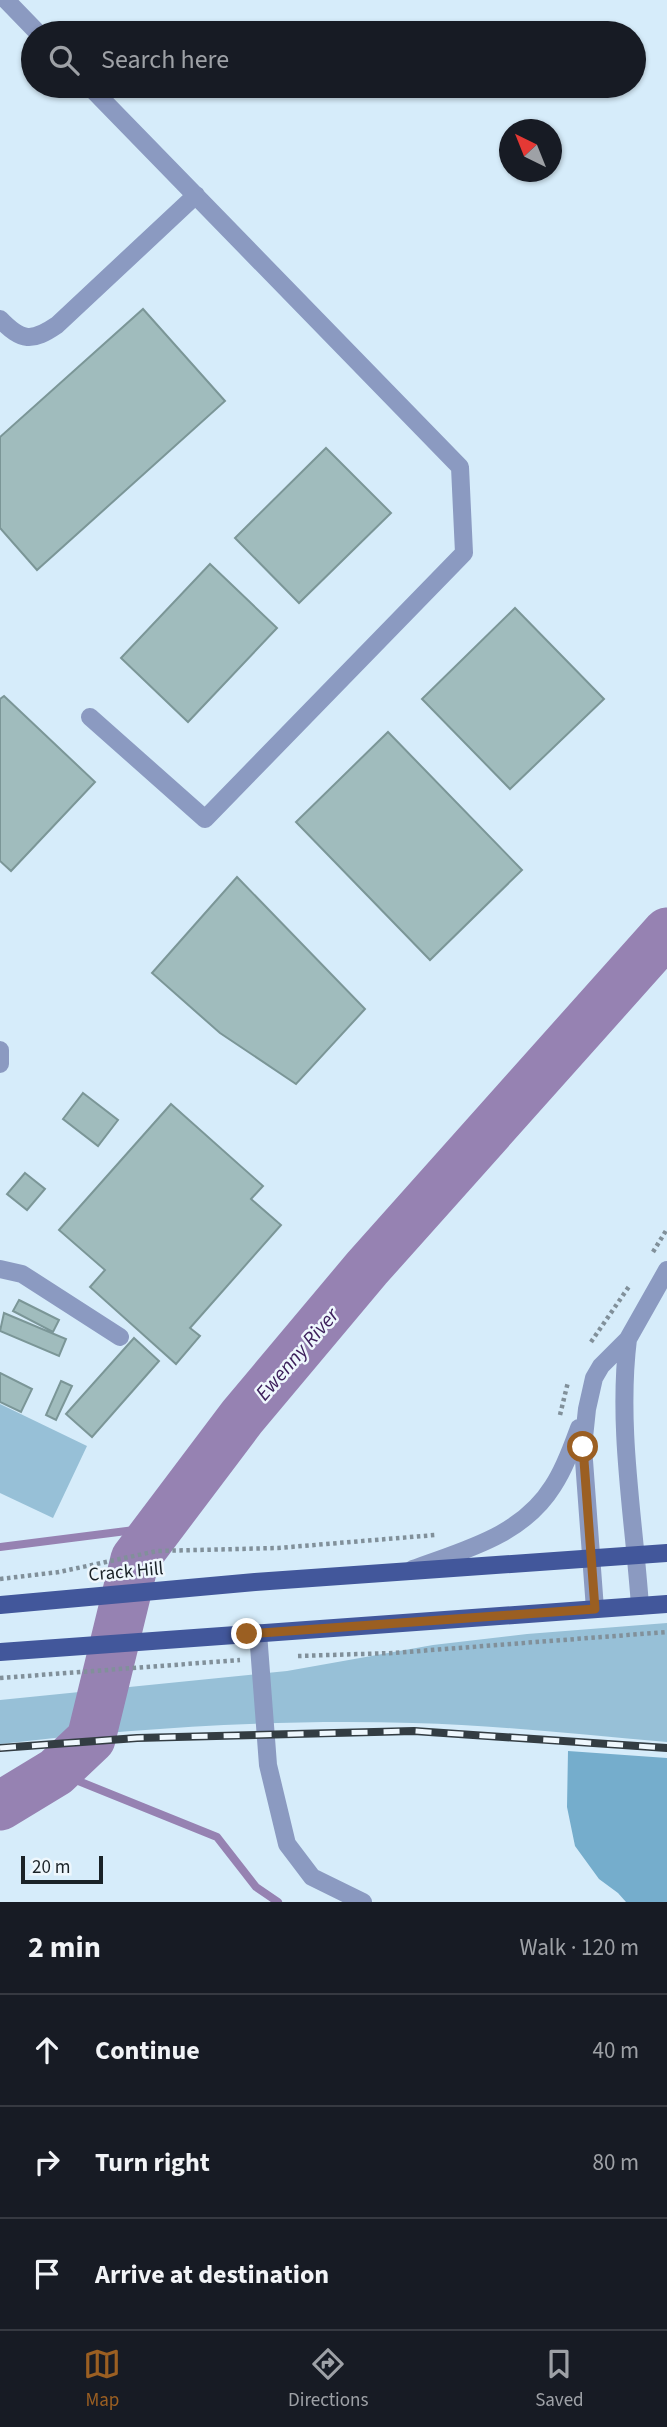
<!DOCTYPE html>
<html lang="en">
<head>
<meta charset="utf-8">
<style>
	body { margin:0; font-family:"Source Sans 3",sans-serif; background:#20242c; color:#f1f3f6 }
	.compass { position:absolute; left:499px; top:119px; width:63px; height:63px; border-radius:50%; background:#171b24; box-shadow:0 2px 5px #0004; rotate:317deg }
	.scale { position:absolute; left:21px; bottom:18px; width:82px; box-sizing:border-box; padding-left:7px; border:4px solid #1a2227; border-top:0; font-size:19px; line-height:24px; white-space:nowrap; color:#1a2227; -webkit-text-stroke:5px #eef7fd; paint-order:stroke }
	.stop { position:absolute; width:21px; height:21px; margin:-16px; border:5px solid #9b5f22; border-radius:50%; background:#fff }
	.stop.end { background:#9b5f22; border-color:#fff; box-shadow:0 2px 7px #0008 }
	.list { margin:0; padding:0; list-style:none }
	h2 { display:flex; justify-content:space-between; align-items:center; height:91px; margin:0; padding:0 28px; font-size:30px }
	h2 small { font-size:23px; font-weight:400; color:#9ea1a6 }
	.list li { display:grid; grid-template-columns:46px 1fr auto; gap:21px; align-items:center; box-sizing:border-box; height:112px; padding:0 28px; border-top:2px solid #363941 }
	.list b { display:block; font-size:26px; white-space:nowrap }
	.list em { font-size:23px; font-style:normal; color:#9ea1a6 }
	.icon { flex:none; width:38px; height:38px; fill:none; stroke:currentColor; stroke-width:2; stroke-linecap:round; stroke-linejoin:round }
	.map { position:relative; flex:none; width:667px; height:1902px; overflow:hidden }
	.search { position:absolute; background:#171b24; box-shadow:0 2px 5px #0004; left:21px; right:21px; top:21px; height:77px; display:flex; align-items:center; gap:18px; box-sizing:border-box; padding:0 24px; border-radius:38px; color:#9ea1a6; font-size:26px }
	.sheet { height:427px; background:#171b24 }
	nav { display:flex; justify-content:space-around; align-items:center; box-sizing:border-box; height:98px; border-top:2px solid #363941; background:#171b24; font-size:19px; color:#9ea1a6 }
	nav a { display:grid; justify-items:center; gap:4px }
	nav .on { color:#9b5f22 }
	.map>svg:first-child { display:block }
</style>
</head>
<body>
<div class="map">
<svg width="667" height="1902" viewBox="0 0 667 1902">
	<rect width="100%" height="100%" fill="#d6ecfa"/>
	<path fill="#97c0d7" d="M 0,1404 L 87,1446 L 53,1518 L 0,1493 Z
		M 667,1623 L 667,1742 C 583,1735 498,1725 413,1723 C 275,1719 137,1728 0,1744 L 0,1700 L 287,1671 L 433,1645 L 527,1634 Z"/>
	<path fill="#75adcc" d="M 568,1751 L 667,1758 L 667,1902 L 626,1902 L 618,1893 L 599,1879 L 575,1846 L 567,1807 Z"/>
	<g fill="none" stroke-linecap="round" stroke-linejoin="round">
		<path stroke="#9682b2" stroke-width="8" d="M 0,1547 L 158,1527
			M 56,1772 L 217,1837 L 256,1887 L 278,1902"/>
		<path stroke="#9682b2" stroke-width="49" d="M 0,1806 L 56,1772 L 91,1739 L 135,1559 L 242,1417 L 367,1268 L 667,932"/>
	</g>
	<path fill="#a0bcbd" stroke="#7b9697" stroke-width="2" d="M 143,309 L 225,401 L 37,570 L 0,528 L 0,437 Z
		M 326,448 L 391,513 L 299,603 L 235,538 Z
		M 210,564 L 277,628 L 188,722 L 121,658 Z
		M 515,608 L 604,699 L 510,789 L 422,699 Z
		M 4,696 L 95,782 L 11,871 L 0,861 L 0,699 Z
		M 388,732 L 522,870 L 430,960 L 296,822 Z
		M 237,877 L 365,1009 L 296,1084 L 220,1033 L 152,973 Z
		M 83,1093 L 118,1120 L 98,1146 L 63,1119 Z
		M 171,1104 L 263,1186 L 251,1199 L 281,1225 L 190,1328 L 200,1336 L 176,1364 L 90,1287 L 105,1270 L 59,1230 Z
		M 25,1173 L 45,1189 L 27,1210 L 7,1194 Z
		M 19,1300 L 59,1320 L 53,1332 L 13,1311 Z
		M 4,1313 L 66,1339 L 59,1356 L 0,1331 Z
		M 134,1338 L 159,1361 L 92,1437 L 66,1414 Z
		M 0,1373 L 32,1389 L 21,1412 L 0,1402 Z
		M 61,1381 L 72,1386 L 56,1420 L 46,1415 Z"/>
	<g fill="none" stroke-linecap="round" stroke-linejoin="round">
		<path stroke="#81909a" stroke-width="4.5" stroke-dasharray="3.5 3.5" stroke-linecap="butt" d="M 653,1252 L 667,1229
			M 591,1342 L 630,1285
			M 560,1415 L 568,1382
			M 0,1579 L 59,1572 L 157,1551 L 278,1548 L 435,1535
			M 298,1656 L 393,1653 L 667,1632
			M 0,1678 L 240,1660"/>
		<path stroke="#8b9ac1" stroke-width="18" d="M 6,0 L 38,33
			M 89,86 L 460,467 L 464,553 L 205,819 L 90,717
			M 0,319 C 22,342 32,342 57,325 L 196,195
			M 0,1050 L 0,1064
			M 0,1269 L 22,1274 L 120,1337
			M 628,1339 C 617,1427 634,1518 640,1606
			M 413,1569 C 464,1550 522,1536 553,1486 C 565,1468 572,1447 579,1428
			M 595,1609 L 583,1447 L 587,1409 L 594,1378 L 601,1366 L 628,1339 L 667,1270
			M 258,1633 L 268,1765 L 287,1844 L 312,1877 L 363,1902"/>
		<path stroke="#42579b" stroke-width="18" d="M 0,1605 L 255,1582 L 667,1553
			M 0,1652 L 667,1604"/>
		<g stroke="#333d43" stroke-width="8">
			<path id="rail" d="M 0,1748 L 137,1738 L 414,1731 L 667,1748"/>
		</g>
		<use href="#rail" stroke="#eef7fd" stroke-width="5" stroke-dasharray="16" stroke-linecap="butt"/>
	</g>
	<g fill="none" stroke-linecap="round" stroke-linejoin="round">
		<path stroke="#9b5f22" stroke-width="9" d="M 247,1634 L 595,1609 L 583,1447"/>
	</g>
	<g text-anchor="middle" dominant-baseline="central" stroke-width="5" stroke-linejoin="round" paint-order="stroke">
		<g font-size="19" fill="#1a2227" stroke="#eef7fd">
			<text transform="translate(126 1572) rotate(-5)">Crack Hill</text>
		</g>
		<g font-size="21" font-style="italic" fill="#3d205c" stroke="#eef7fd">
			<text transform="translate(297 1354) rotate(-49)">Ewenny River</text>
		</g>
	</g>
</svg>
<svg class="compass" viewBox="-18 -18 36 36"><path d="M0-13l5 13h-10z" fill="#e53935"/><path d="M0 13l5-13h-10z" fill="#9ea1a6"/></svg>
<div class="scale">20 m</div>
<div class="stop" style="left:583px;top:1447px"></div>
<div class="stop end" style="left:247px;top:1634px"></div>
<div class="search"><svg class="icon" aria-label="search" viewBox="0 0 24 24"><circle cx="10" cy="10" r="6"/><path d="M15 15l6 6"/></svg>Search here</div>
</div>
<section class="sheet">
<h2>2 min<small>Walk · 120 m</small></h2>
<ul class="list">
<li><svg class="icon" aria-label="ahead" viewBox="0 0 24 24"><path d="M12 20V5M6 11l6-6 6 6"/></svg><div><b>Continue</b></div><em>40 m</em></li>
<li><svg class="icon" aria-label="right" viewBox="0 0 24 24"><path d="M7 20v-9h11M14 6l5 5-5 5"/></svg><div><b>Turn right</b></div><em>80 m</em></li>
<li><svg class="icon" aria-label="arrive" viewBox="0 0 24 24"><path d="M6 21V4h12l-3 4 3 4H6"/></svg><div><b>Arrive at destination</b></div></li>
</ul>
</section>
<nav>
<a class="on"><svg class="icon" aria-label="map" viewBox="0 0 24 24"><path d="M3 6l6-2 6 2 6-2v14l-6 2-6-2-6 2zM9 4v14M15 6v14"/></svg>Map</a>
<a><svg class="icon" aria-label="directions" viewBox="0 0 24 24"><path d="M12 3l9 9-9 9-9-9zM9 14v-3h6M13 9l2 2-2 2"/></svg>Directions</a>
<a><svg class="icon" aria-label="saved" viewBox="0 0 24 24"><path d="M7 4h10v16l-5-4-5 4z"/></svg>Saved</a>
</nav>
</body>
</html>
